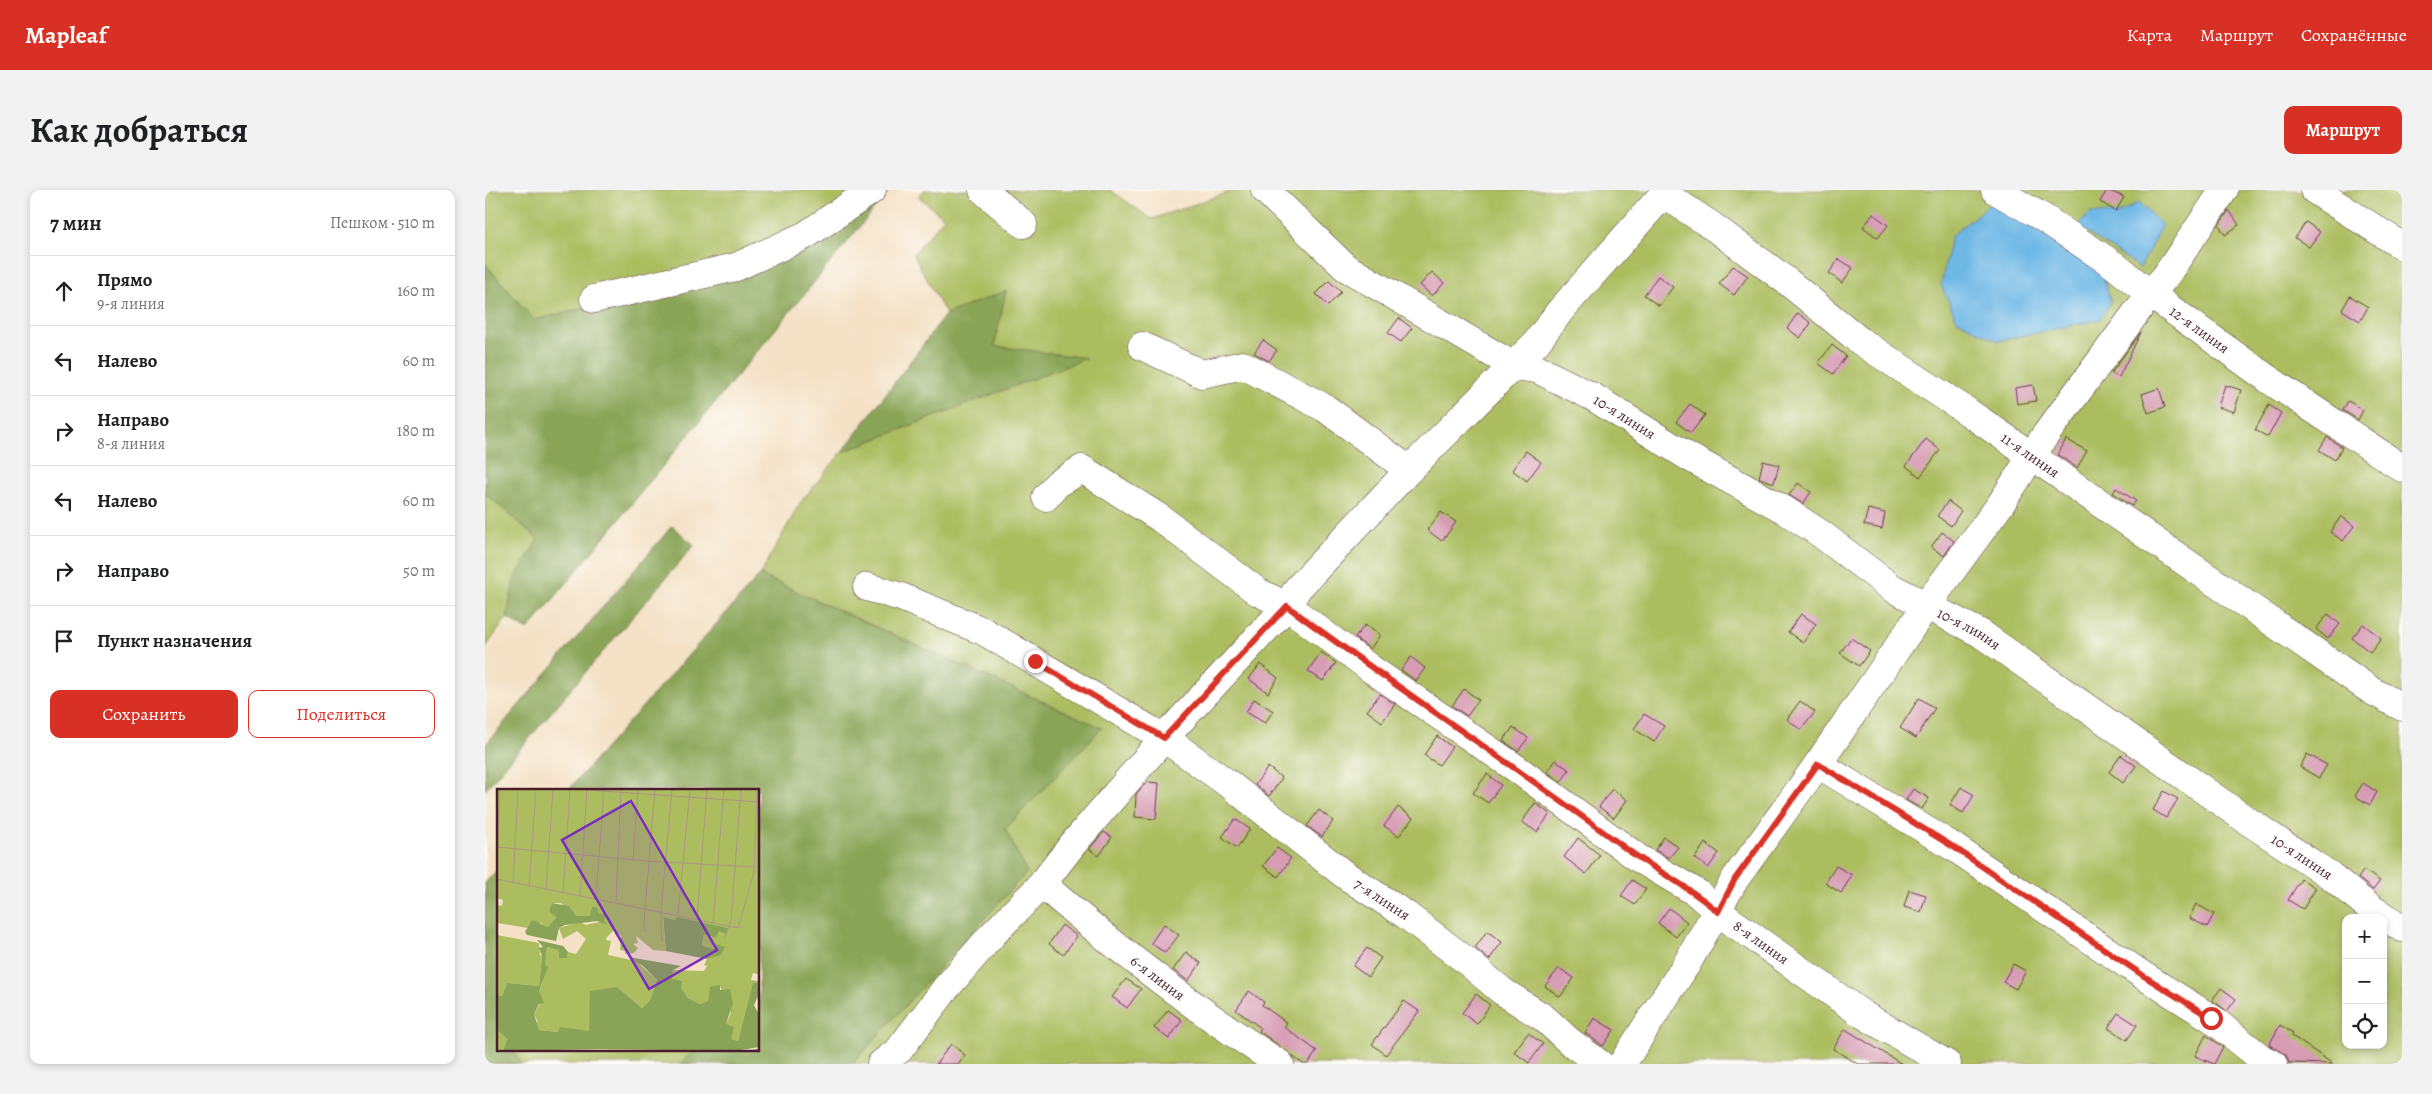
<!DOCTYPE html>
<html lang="ru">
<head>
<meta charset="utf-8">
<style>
	body { margin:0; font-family:Alegreya,serif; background:#f2f2f2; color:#202124 }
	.controls { position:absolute; right:15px; bottom:15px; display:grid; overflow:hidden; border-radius:10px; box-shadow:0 2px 8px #0003 }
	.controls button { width:45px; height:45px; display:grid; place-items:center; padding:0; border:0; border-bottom:1px solid #e0e0e0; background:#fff; color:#202124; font:25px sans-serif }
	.stop { position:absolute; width:15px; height:15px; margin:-11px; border:4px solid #d93025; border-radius:50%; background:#fff }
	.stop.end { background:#d93025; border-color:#fff; box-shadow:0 1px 5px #0008 }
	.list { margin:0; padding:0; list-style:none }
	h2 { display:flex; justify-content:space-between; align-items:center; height:65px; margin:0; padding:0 20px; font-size:21px }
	h2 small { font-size:16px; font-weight:400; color:#757577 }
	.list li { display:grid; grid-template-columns:32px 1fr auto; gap:15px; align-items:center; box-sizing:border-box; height:70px; padding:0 20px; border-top:1px solid #e0e0e0 }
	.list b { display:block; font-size:19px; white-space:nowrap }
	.list p { margin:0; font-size:16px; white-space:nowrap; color:#757577 }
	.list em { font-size:16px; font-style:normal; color:#757577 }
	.actions { display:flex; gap:10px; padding:15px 20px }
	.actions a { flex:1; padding:11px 0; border:1px solid #d93025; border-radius:10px; text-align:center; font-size:18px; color:#d93025 }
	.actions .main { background:#d93025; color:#fff }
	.icon { flex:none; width:28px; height:28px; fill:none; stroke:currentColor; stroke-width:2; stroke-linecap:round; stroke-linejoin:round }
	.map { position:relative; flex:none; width:1917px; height:874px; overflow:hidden; border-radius:10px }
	header { display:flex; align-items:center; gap:30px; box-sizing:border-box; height:70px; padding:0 25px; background:#d93025; color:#fff }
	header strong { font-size:24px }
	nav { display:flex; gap:28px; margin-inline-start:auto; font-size:18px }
	.intro { display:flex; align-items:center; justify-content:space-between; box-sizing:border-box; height:120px; padding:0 30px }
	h1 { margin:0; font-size:35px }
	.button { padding:12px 22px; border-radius:10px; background:#d93025; color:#fff; font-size:18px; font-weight:700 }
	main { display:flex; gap:30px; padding:0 30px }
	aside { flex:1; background:#fff; border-radius:10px; box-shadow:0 2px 8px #0003 }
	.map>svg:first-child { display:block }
</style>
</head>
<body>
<header>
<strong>Mapleaf</strong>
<nav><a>Карта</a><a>Маршрут</a><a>Сохранённые</a></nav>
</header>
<div class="intro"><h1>Как добраться</h1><a class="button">Маршрут</a></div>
<main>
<aside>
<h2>7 мин<small>Пешком · 510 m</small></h2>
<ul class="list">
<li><svg class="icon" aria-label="ahead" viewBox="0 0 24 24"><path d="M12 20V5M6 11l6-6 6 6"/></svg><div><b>Прямо</b><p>9-я линия</p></div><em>160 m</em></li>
<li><svg class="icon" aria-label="left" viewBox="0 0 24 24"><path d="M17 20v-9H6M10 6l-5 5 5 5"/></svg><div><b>Налево</b></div><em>60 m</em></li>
<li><svg class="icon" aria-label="right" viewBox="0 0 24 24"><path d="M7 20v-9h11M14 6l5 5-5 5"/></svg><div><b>Направо</b><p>8-я линия</p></div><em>180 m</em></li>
<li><svg class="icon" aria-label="left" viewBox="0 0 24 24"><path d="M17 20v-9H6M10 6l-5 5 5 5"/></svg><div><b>Налево</b></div><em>60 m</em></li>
<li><svg class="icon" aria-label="right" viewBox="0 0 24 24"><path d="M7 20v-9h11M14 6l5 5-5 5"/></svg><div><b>Направо</b></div><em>50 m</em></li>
<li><svg class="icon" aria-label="arrive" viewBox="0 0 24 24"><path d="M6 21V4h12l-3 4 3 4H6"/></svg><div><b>Пункт назначения</b></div></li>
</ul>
<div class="actions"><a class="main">Сохранить</a><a>Поделиться</a></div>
</aside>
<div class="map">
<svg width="1917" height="874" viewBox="0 0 1917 874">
	<rect width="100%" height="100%" fill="#fdfcf7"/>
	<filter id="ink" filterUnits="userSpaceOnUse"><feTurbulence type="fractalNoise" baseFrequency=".02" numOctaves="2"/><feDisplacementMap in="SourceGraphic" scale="10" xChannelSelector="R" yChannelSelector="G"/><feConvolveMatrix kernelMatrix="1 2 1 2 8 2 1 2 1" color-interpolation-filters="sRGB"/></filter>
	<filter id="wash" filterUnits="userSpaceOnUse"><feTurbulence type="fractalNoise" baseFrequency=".0096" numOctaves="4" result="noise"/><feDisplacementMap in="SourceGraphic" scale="20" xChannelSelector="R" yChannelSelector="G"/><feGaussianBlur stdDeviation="1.12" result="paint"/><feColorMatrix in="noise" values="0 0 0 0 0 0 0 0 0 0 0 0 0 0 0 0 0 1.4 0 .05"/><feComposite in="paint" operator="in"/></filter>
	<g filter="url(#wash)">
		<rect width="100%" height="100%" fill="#f4e1c6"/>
		<path fill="#acbd60" stroke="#7b6e46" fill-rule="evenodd" d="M 0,0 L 395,0 L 257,81 L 49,130 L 0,74 Z
			M 439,0 L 625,0 L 667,29 L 750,0 L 1917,0 L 1917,874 L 367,874 L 541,682 L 520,639 L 616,538 L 275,385 L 315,313 L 357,262 L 601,168 L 509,156 L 521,101 L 461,124 L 428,64 L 459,28 L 433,6 ZM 1861,728 L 1898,728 L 1898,855 L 1861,855 Z
			M 0,303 L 53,349 L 29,390 L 22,428 L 0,458 Z
			M 26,860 L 210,860 L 195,874 L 38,874 Z"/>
		<path fill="#89a456" stroke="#6a6240" d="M 395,0 L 405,0 L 43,440 L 22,428 L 29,390 L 53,349 L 0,303 L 0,74 L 49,130 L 257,81 Z
			M 521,101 L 509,156 L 602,168 L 357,262 L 461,124 Z
			M 187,336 L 209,355 L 0,600 L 0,555 Z
			M 275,385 L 617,538 L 520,639 L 542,682 L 367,874 L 195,874 L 210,860 L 274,860 L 274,600 L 83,600 Z
			M 14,678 L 14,860 L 26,860 L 38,874 L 0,874 L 0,693 Z"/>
		<path fill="#6eb8e6" stroke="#5c6c88" d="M 1508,12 L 1616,79 L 1626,112 L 1614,130 L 1512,151 L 1472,130 L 1456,95 L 1466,46 Z
			M 1654,12 L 1677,35 L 1655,78 L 1592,36 L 1606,23 L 1633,24 Z"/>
		<g id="blocks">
			<path fill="#d79bb4" d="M 1622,0 L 1639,7 L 1631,21 L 1615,12 Z
				M 1744,20 L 1754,35 L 1740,45 L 1734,35 Z
				M 1388,24 L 1403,35 L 1393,48 L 1378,37 Z
				M 1821,32 L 1835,42 L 1824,57 L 1810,48 Z
				M 1354,69 L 1368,78 L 1357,93 L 1344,83 Z
				M 1248,76 L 1263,86 L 1249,105 L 1234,94 Z
				M 947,82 L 959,93 L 947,106 L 935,95 Z
				M 1173,86 L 1188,97 L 1174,116 L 1159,105 Z
				M 844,91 L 856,102 L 843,116 L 831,104 Z
				M 1865,106 L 1883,117 L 1875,131 L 1857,120 Z
				M 1313,123 L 1326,133 L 1315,148 L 1302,138 Z
				M 914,128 L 927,138 L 916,152 L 903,143 Z
				M 1656,142 L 1634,187 L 1626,183 Z
				M 778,150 L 792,160 L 784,171 L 769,163 Z
				M 1347,155 L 1361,166 L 1348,184 L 1333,173 Z
				M 1548,195 L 1551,211 L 1532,214 L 1530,198 Z
				M 1740,195 L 1756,200 L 1749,222 L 1733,217 Z
				M 1674,198 L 1680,217 L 1663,223 L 1657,204 Z
				M 1863,211 L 1878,220 L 1873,230 L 1858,220 Z
				M 1205,214 L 1220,225 L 1206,243 L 1191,232 Z
				M 1784,215 L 1796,223 L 1783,247 L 1770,240 Z
				M 1842,247 L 1857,257 L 1850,270 L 1834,260 Z
				M 1441,249 L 1455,260 L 1435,287 L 1421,276 Z
				M 1581,249 L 1602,261 L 1592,278 L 1573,265 Z
				M 1041,261 L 1056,272 L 1042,291 L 1027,280 Z
				M 1278,271 L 1294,275 L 1289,293 L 1274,288 Z
				M 1313,293 L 1326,302 L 1318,314 L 1304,305 Z
				M 1631,298 L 1651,311 L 1647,316 L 1628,303 Z
				M 1463,311 L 1476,321 L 1466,336 L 1452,326 Z
				M 1383,319 L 1400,323 L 1397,339 L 1379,335 Z
				M 956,322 L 971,332 L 957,351 L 942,340 Z
				M 1856,326 L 1869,336 L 1858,351 L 1845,342 Z
				M 1457,342 L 1469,351 L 1459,366 L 1446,357 Z
				M 1316,424 L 1331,434 L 1318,453 L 1303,442 Z
				M 1843,424 L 1855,434 L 1843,449 L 1831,439 Z
				M 1878,434 L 1896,448 L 1885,462 L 1867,448 Z
				M 880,435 L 895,445 L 885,459 L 870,448 Z
				M 1366,448 L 1385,461 L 1374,476 L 1355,463 Z
				M 836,462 L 851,473 L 838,491 L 823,481 Z
				M 926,467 L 940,478 L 931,491 L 916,480 Z
				M 775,474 L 793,488 L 783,503 L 764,489 Z
				M 979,499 L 994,510 L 982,526 L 967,516 Z
				M 895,504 L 910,514 L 897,532 L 882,521 Z
				M 1434,508 L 1450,518 L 1431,548 L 1415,538 Z
				M 769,509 L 788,521 L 780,533 L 761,522 Z
				M 1315,511 L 1330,522 L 1316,540 L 1302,529 Z
				M 1159,524 L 1179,536 L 1169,552 L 1149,539 Z
				M 1028,537 L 1043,548 L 1033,561 L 1018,551 Z
				M 952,546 L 967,557 L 954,575 L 939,565 Z
				M 1822,564 L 1842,575 L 1834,588 L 1815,577 Z
				M 1636,565 L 1651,576 L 1638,593 L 1624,582 Z
				M 1071,570 L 1084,580 L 1076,592 L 1062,582 Z
				M 783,577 L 797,588 L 784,606 L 770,595 Z
				M 1002,584 L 1016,595 L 1003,613 L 988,603 Z
				M 662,592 L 674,593 L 671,629 L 650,627 L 651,604 Z
				M 1878,593 L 1892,602 L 1885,615 L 1870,606 Z
				M 1476,597 L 1489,605 L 1478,623 L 1465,615 Z
				M 1127,599 L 1142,610 L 1129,628 L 1114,617 Z
				M 1428,599 L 1444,608 L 1437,619 L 1421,610 Z
				M 1679,601 L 1693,609 L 1681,628 L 1668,620 Z
				M 1050,613 L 1065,624 L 1052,642 L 1037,632 Z
				M 913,617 L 928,628 L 914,646 L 899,636 Z
				M 834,620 L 848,631 L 837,647 L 822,636 Z
				M 750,629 L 765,639 L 752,658 L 737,647 Z
				M 619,642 L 627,647 L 614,666 L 604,659 Z
				M 1179,647 L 1193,657 L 1184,668 L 1170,660 Z
				M 1093,648 L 1115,665 L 1101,684 L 1079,667 Z
				M 1220,653 L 1234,663 L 1223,678 L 1210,668 Z
				M 792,658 L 806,668 L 793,687 L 778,676 Z
				M 1351,676 L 1367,685 L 1356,703 L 1340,693 Z
				M 1879,680 L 1895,691 L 1888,700 L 1873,688 Z
				M 1816,689 L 1831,698 L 1818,719 L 1803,710 Z
				M 1147,690 L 1161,699 L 1150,715 L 1136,706 Z
				M 1424,700 L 1441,705 L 1436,722 L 1419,717 Z
				M 1711,714 L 1729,724 L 1722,737 L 1704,728 Z
				M 1184,718 L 1202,732 L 1191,747 L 1173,733 Z
				M 679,734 L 694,745 L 680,763 L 666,753 Z
				M 577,735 L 592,746 L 578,765 L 564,754 Z
				M 1002,741 L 1017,752 L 1004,770 L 990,758 Z
				M 882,758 L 896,768 L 883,787 L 868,776 Z
				M 701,762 L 716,773 L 703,791 L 688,780 Z
				M 1528,774 L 1541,781 L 1531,799 L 1518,792 Z
				M 1074,778 L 1089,788 L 1075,807 L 1060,796 Z
				M 641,789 L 656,799 L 642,818 L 627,807 Z
				M 1736,798 L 1751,809 L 1742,821 L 1727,810 Z
				M 764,801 L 779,812 L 777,815 L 802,833 L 799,837 L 832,861 L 823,874 L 818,874 L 774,841 L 776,838 L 751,820 Z
				M 991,804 L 1005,815 L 992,834 L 977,823 Z
				M 919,811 L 934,821 L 901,865 L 887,854 Z
				M 683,820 L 697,830 L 684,849 L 669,838 Z
				M 1633,823 L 1652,835 L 1642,850 L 1623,838 Z
				M 1109,828 L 1129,840 L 1118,856 L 1100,843 Z
				M 1795,835 L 1808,843 L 1807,846 L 1848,874 L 1804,873 L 1801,865 L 1784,855 Z
				M 1360,839 L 1417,874 L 1373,874 L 1348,859 Z
				M 1043,843 L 1058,854 L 1044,873 L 1029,862 Z
				M 1721,845 L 1738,857 L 1729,874 L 1710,866 Z
				M 466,854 L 480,865 L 474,874 L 451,874 Z"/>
		</g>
	</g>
	<g filter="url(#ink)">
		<use href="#blocks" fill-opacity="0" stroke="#643c42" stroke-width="1"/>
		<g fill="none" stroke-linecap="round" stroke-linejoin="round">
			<g stroke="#643c42" stroke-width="29">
				<g id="minor">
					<path d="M 498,0 L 538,34"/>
					<path id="s1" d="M 780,0 L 860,77 L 1029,176 L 1052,179 L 1108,207 L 1202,266 L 1298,319 L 1336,344 L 1407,398 L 1495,443 L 1760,629 L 1846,686 L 1884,717 L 1917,738"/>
					<path id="s2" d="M 1510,0 L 1557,27 L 1629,75 L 1665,104 L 1783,189 L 1917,278"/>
					<path d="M 1829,0 L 1917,56"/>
					<path id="s3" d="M 1179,4 L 1230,38 L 1303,92 L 1375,151 L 1483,222 L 1887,501 L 1917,517"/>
					<path d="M 109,109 L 251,77 L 321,45 L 387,0"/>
					<path d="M 657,156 L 717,184 L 758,175 L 840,218 L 924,280"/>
					<path id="s4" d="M 561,307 L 572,294 L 597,279 L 675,328 L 773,402 L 802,416 L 886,479 L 1032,579 L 1153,668 L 1212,703 L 1233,722 L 1377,824 L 1462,874"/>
					<path id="s5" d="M 382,397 L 416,407 L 498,441 L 679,548 L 745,595 L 860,685 L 921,725 L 979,769 L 1017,801 L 1059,828 L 1084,851 L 1115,874"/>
					<path d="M 1333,574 L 1470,658 L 1659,786 L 1726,828 L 1776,868 L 1788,874"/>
					<path id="s6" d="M 557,694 C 632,759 711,820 795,874"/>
					<path d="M 396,874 L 414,860 L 461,798 L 507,745 L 557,694 L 588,654 L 679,548 L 802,416 L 813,398 L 924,280 L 1051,153 L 1075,121 L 1182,0"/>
					<path d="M 1137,874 L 1201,775 L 1250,689 L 1333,574 L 1441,416 L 1515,315 L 1559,247 L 1665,104 L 1680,87 L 1739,0"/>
				</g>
			</g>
			<use href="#minor" stroke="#fff" stroke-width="28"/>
		</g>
	</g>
	<g fill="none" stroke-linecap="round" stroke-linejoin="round" filter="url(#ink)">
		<path stroke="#d93025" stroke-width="6" d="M 550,471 L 679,548 L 802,416 C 913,499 1029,575 1140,658 C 1171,681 1204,696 1233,722 L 1250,689 L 1333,574 L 1470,658 L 1659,786 L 1726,828"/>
	</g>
	<g text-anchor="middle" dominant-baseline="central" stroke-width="4.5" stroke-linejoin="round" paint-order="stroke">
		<g font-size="15" fill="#4a1f2b" stroke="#fdfcf7">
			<text stroke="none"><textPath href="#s2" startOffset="248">12-я линия</textPath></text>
			<text stroke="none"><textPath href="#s1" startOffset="430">10-я линия</textPath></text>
			<text stroke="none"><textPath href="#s3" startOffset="450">11-я линия</textPath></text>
			<text stroke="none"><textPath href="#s1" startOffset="835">10-я линия</textPath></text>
			<text stroke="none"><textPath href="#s1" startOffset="1239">10-я линия</textPath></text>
			<text stroke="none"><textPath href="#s5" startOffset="606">7-я линия</textPath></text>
			<text stroke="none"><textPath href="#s4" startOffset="875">8-я линия</textPath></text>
			<text stroke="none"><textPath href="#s6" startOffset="149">6-я линия</textPath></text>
		</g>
	</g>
	<g transform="translate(12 599)">
		<rect width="262" height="262" fill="#f4e1c6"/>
		<path d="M 0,0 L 262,0 L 263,186 L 256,184 L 254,191 L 262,192 L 262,194 L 256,193 L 241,252 L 233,250 L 229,235 L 234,224 L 223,197 L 213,205 L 211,212 L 203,215 L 191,209 L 175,190 L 176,181 L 207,182 L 210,177 L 207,176 L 210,170 L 215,169 L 219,155 L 217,160 L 205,156 L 207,145 L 231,139 L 166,129 L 169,162 L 156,161 L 139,147 L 141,154 L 136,155 L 141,159 L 137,164 L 128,165 L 128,162 L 123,161 L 124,147 L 117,141 L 110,148 L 109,151 L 114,152 L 111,166 L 139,172 L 160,191 L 153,211 L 145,219 L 120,198 L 94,208 L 92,242 L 61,243 L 42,241 L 39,237 L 38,234 L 41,233 L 37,225 L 43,215 L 42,202 L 45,195 L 50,158 L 63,161 L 70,169 L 71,163 L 79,165 L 89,150 L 80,142 L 66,150 L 62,139 L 83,133 L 89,136 L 106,132 L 95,118 L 94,127 L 79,127 L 64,114 L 56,114 L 52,122 L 59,127 L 51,139 L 44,134 L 31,139 L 0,134 L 0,116 L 5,117 L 6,111 L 0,109 ZM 0,146 L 42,154 L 43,166 L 45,167 L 42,197 L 10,194 L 5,207 L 0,206 ZM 0,235 L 3,237 L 1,242 L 10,250 L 6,262 L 0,263 Z" fill="#acbd60"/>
		<path d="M 55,114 L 72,117 L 79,127 L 93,127 L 95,118 L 100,118 L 102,124 L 109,126 L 107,132 L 111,136 L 100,132 L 68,136 L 62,139 L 59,152 L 30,146 L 28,143 L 35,131 L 51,138 L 59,128 L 52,122 ZM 166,128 L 178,131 L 180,128 L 231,139 L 229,145 L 222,142 L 219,149 L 207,145 L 205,156 L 217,160 L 219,155 L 228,158 L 224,166 L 210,170 L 169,162 ZM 40,151 L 66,157 L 71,163 L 70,169 L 62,169 L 62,161 L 50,158 L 48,176 L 51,178 L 42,202 L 47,214 L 42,215 L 37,225 L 42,241 L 61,243 L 63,238 L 92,242 L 93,202 L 120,198 L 145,219 L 153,211 L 160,191 L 146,177 L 131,168 L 184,177 L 176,181 L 175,190 L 185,192 L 184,199 L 191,209 L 203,215 L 211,212 L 213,198 L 223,196 L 223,201 L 233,200 L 236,214 L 229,235 L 237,238 L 234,250 L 241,252 L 256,193 L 262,194 L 262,205 L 257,216 L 262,226 L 262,258 L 238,262 L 102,260 L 6,262 L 10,250 L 1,242 L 0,206 L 5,207 L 10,194 L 42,197 L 45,167 L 42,159 L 46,158 Z" fill="#89a456"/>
		<path fill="none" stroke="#b09388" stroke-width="1" d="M 76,0 L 262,13M 0,58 L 149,72 L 257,78M 0,68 L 3,0M 136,71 L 141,0M 0,90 L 241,139 L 257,83 L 260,0M 16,94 L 21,0M 32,98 L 39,0M 49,101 L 56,0M 66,104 L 73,0M 83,106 L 90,1M 99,108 L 107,1M 119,112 L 124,0M 181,126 L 193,0M 200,130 L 210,0M 216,134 L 227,0M 150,143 L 147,141 L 147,133 L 158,0M 228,149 L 234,131 L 244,0M 165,153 L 164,123 L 175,0M 246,263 L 263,260"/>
		<path fill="#7b2cbf" fill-opacity="0.15" stroke="#7b2cbf" stroke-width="2.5" d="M 134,12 L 220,161 L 152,200 L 65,51 Z"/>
		<rect width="262" height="262" fill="none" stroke="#4a1f2b" stroke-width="2.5"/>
	</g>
</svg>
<div class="controls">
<button>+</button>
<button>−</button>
<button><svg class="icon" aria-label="locate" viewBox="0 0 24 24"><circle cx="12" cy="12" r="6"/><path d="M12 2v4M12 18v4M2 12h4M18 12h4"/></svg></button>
</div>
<div class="stop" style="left:1726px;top:828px"></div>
<div class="stop end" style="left:550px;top:471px"></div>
</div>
</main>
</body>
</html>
